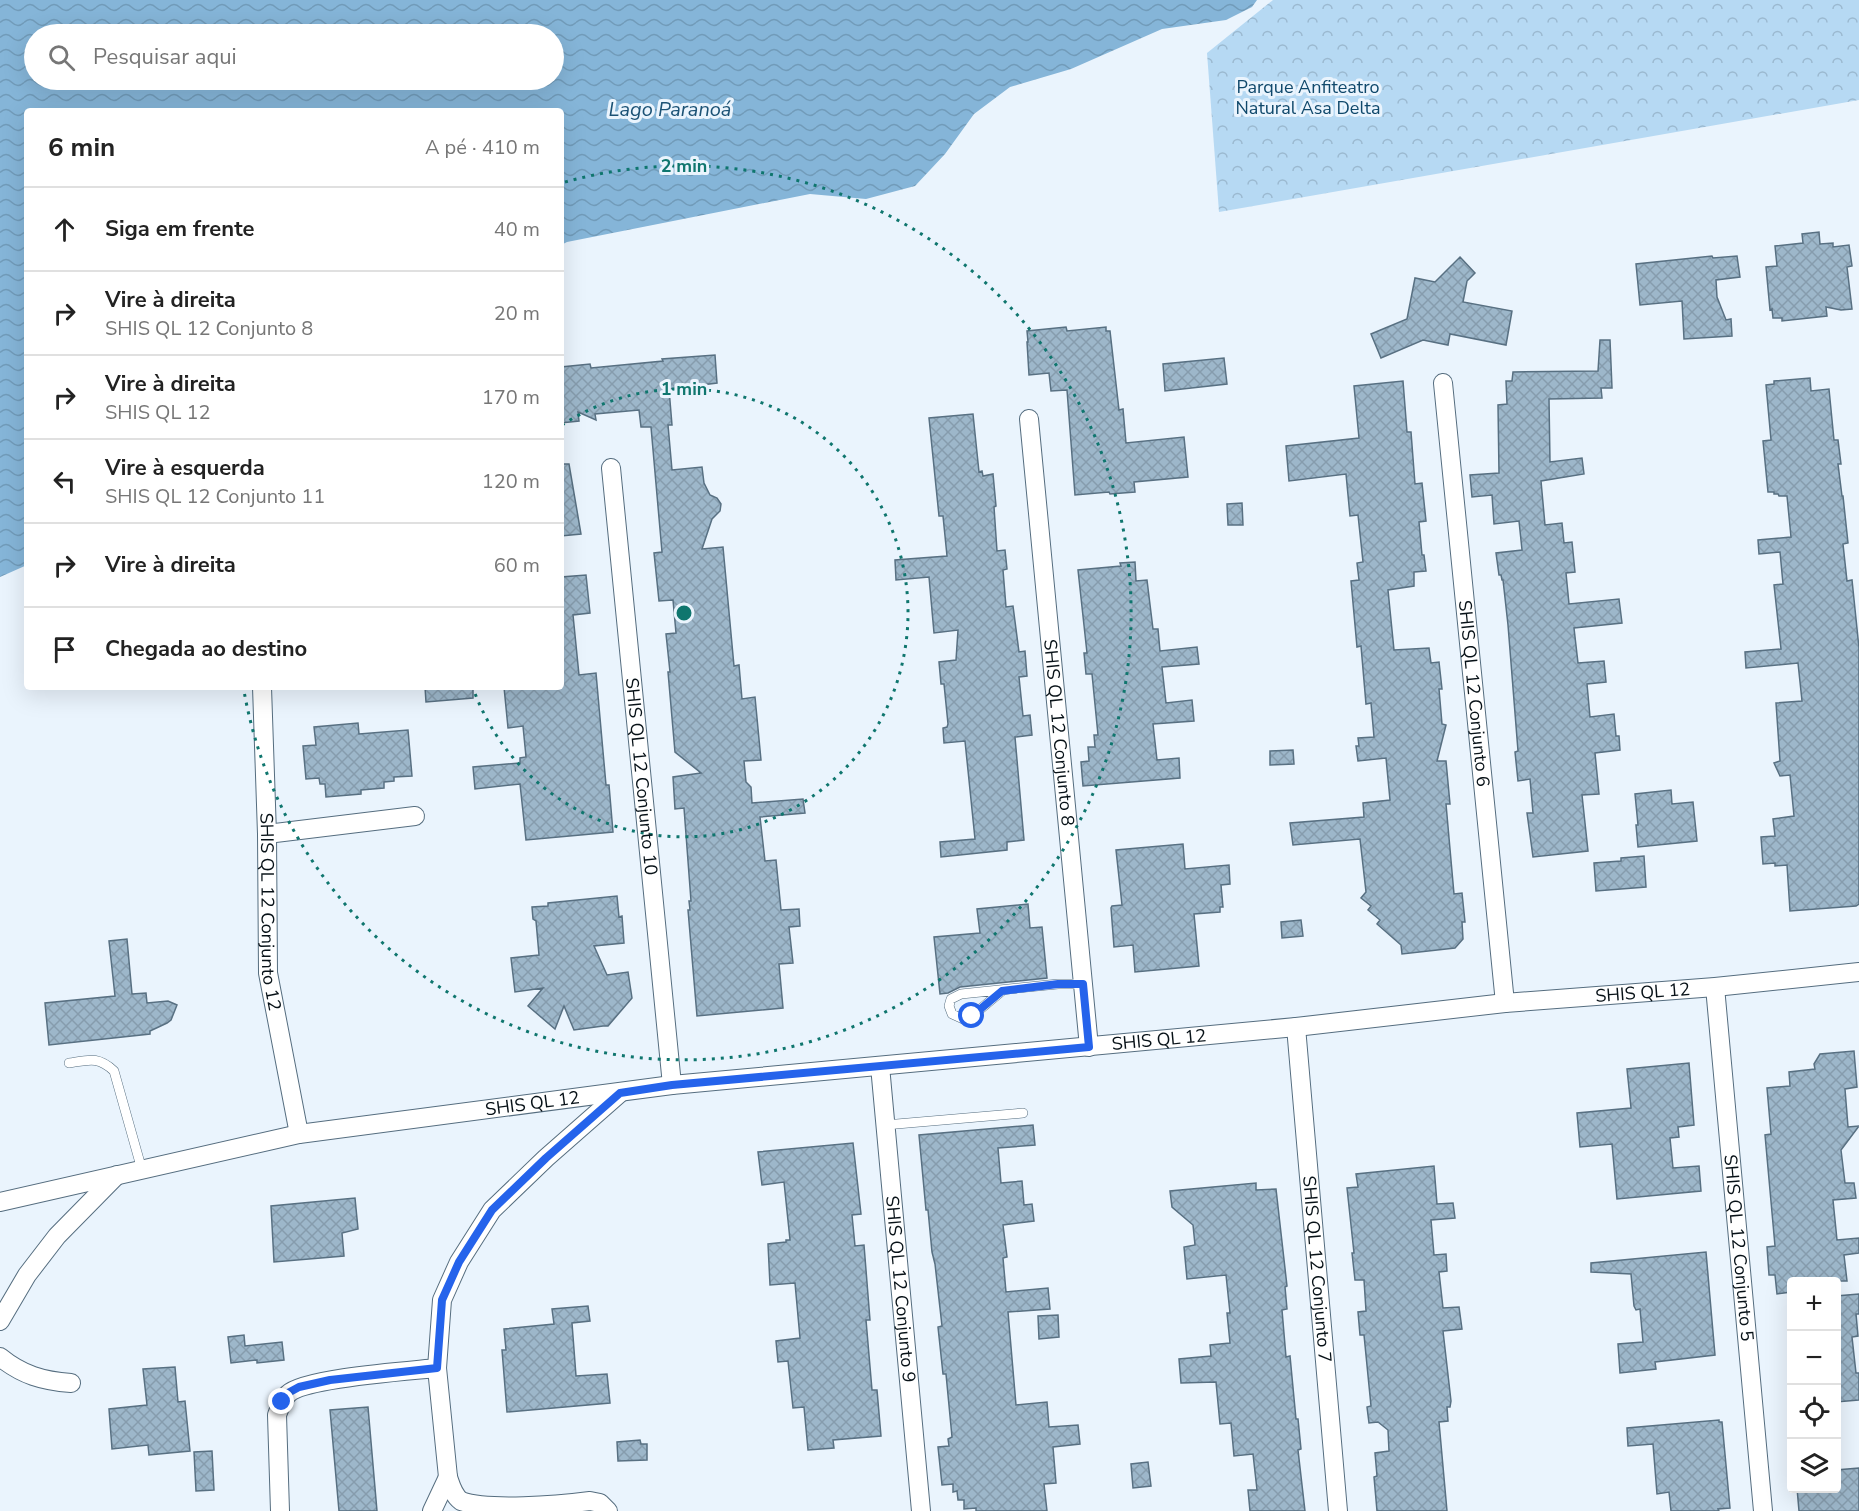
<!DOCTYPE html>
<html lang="pt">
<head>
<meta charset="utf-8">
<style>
	body { margin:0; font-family:"Nunito Sans",sans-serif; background:#f6f6f6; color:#222 }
	.controls { position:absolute; right:18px; bottom:18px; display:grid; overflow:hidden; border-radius:6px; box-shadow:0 6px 24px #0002 }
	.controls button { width:54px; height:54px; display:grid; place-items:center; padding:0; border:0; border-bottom:2px solid #e0e0e0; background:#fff; color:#222; font:30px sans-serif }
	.stop { position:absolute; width:18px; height:18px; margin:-14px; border:4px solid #2563eb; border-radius:50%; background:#fff }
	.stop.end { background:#2563eb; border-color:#fff; box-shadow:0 2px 6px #0008 }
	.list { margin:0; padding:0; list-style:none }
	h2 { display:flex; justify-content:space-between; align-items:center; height:78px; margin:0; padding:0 24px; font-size:26px }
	h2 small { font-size:20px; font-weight:400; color:#767676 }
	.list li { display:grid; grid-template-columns:39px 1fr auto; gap:18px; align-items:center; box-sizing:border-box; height:84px; padding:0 24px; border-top:2px solid #e0e0e0 }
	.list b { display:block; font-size:22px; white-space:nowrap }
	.list p { margin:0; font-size:20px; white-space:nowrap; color:#767676 }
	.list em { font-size:20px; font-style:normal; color:#767676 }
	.icon { flex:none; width:33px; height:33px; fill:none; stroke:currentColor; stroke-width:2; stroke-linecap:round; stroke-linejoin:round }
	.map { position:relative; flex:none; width:1859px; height:1511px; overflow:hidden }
	.search { position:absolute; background:#fff; box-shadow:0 6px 24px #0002; left:24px; top:24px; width:540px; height:66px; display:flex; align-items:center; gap:15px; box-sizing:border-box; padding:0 21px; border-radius:33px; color:#767676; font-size:22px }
	.panel { position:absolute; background:#fff; box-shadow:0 6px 24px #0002; left:24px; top:108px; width:540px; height:582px; border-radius:6px }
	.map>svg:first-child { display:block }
</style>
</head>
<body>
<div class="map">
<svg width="1859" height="1511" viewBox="0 0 1859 1511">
	<defs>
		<pattern id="park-crowns" width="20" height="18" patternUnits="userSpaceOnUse" patternTransform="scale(1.5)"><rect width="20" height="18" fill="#b6d9f3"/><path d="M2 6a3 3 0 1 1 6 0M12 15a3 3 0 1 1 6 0" fill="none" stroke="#9bb9d0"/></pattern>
		<pattern id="water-waves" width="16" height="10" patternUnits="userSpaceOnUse" patternTransform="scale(1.5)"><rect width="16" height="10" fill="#85b5d8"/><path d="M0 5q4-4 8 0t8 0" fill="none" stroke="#719bb9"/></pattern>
		<pattern id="building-cross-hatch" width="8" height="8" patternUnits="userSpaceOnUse" patternTransform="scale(1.5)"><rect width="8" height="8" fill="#9db7ca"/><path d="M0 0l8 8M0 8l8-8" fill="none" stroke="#869cad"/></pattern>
	</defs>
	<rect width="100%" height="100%" fill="#eaf4fd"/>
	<path fill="url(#park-crowns)" d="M 1273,0 L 1859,0 L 1859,100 L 1219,212 L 1207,53 Z"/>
	<path fill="url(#water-waves)" fill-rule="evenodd" d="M 0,0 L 1257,0 L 1252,7 L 1226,20 L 1162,29 L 1071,69 L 1010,87 L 974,114 L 945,154 L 915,186 L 866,199 L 810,194 L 567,242 L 561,245 L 561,111 L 27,111 L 27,565 L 0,577 ZM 34,34 L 554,34 L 554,80 L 34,80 Z"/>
	<path fill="url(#building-cross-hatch)" stroke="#587082" stroke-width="1.5" d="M 1819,232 L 1820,244 L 1833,243 L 1833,247 L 1849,245 L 1852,266 L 1847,267 L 1852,309 L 1841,310 L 1826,307 L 1827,316 L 1782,321 L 1782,318 L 1773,318 L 1772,309 L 1770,310 L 1766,267 L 1777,266 L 1775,246 L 1803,243 L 1802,234 Z
		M 1712,256 L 1713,258 L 1737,256 L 1740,277 L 1716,280 L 1717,297 L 1726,320 L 1731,319 L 1732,336 L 1684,339 L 1682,301 L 1640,305 L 1636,264 Z
		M 1460,257 L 1475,273 L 1467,281 L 1463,302 L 1512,311 L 1506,345 L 1450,334 L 1448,345 L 1423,340 L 1381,358 L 1371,334 L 1407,319 L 1415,278 L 1435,282 Z
		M 1066,327 L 1067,331 L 1106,327 L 1106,331 L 1110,331 L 1119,410 L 1123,409 L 1126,443 L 1184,437 L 1188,477 L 1134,482 L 1135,492 L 1110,494 L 1109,492 L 1075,495 L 1067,390 L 1051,391 L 1049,373 L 1029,375 L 1027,342 L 1028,342 L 1027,331 Z
		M 1600,340 L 1610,340 L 1612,388 L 1601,388 L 1602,398 L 1549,399 L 1550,462 L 1582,458 L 1584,474 L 1541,481 L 1545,525 L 1562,523 L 1564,543 L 1572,542 L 1575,572 L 1566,573 L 1569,604 L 1619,599 L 1622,623 L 1574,628 L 1578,663 L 1604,661 L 1606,682 L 1587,684 L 1590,717 L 1614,714 L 1616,736 L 1619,736 L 1620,750 L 1595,753 L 1599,794 L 1582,795 L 1588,851 L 1533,857 L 1527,813 L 1533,813 L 1530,779 L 1518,781 L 1515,752 L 1518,751 L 1508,625 L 1503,580 L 1502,580 L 1501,575 L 1499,575 L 1496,553 L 1522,550 L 1519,521 L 1494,524 L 1492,495 L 1472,497 L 1470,475 L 1499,473 L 1498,405 L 1507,404 L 1506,381 L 1512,381 L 1513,372 L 1598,371 Z
		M 715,355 L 717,383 L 669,389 L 672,425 L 668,425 L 672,470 L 702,467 L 704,483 L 710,495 L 717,498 L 721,504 L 720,511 L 712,519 L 702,549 L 723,547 L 734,666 L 739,665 L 742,699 L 755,697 L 761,760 L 744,761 L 746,782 L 751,787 L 752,803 L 803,799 L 805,813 L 760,817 L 765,861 L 776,860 L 781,910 L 799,909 L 800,926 L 789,927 L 793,963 L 779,964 L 783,1008 L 697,1016 L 688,910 L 690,910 L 689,901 L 691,901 L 684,808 L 675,809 L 673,777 L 701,773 L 675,752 L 668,672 L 670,672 L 666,634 L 676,633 L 673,600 L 659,601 L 654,553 L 662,552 L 651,427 L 641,427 L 639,410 L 595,414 L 596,420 L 578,412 L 579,421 L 561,423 L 561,367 L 590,364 L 591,368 L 663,361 L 662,359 Z
		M 1224,358 L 1227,384 L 1165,391 L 1163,364 Z
		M 1810,378 L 1811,391 L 1829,389 L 1834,440 L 1838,440 L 1841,464 L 1838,464 L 1842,496 L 1843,496 L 1848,543 L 1843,544 L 1847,581 L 1852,580 L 1859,648 L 1859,904 L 1856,906 L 1790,911 L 1787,865 L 1775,866 L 1775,863 L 1763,864 L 1761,837 L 1775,836 L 1773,819 L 1794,816 L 1790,775 L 1780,776 L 1774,763 L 1780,761 L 1776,703 L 1802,701 L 1798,663 L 1746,668 L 1745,652 L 1781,649 L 1774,585 L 1783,584 L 1780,552 L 1759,554 L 1758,540 L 1791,537 L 1787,496 L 1779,496 L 1778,494 L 1774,494 L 1774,492 L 1768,492 L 1763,441 L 1771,440 L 1766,385 L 1774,384 L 1774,381 Z
		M 1403,381 L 1407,432 L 1411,432 L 1415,484 L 1422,483 L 1426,521 L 1419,522 L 1422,555 L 1424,555 L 1426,571 L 1414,572 L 1414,586 L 1388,590 L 1394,650 L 1429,648 L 1431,663 L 1439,662 L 1442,689 L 1439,689 L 1442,724 L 1446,725 L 1437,761 L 1446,761 L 1450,804 L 1446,804 L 1454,894 L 1462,893 L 1465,922 L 1462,922 L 1463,939 L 1455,948 L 1402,954 L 1401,945 L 1377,924 L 1380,920 L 1368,910 L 1371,906 L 1361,898 L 1366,892 L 1360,839 L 1293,845 L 1290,823 L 1364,817 L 1363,803 L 1390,800 L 1386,758 L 1358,761 L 1356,746 L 1359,746 L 1358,738 L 1374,737 L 1371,703 L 1366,704 L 1361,646 L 1357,647 L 1351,581 L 1359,580 L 1357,563 L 1363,562 L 1358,515 L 1350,516 L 1346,474 L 1289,481 L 1286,446 L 1359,438 L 1354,386 Z
		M 973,414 L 979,472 L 982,471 L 983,476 L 993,474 L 996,506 L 994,507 L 997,551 L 1005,550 L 1007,569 L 1003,570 L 1006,607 L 1013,606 L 1019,652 L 1025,651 L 1027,676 L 1019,677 L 1023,716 L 1030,715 L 1032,735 L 1015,737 L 1024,840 L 1007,842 L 1007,850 L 941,857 L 940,842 L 975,839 L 965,741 L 944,743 L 943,728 L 947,727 L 948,724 L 944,684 L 941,684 L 939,662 L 956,660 L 958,630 L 934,633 L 929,577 L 896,580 L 895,560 L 947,556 L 943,516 L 939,516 L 929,418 Z
		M 561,464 L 569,464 L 581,534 L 561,536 Z
		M 1242,503 L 1243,525 L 1228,525 L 1227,504 Z
		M 1135,562 L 1136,581 L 1147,580 L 1153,629 L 1158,629 L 1160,651 L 1197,647 L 1199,664 L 1162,667 L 1166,703 L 1192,700 L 1194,721 L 1153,724 L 1157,760 L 1179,758 L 1180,778 L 1083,786 L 1081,762 L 1089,761 L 1088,747 L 1095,747 L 1094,735 L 1098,735 L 1092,674 L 1086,674 L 1084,653 L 1087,653 L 1078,570 L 1121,566 L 1120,563 Z
		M 586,575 L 590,613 L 573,615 L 579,675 L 596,673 L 606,785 L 609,785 L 613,832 L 526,840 L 520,784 L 475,789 L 473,767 L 520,763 L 520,758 L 526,757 L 523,726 L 508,728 L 504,687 L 561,687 L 561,577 Z
		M 425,687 L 473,687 L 473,698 L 426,702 Z
		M 358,723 L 359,734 L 408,730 L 412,776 L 394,777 L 394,781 L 384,782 L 384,788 L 361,790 L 361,794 L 326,797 L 325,784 L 320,784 L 319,778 L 306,779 L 303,746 L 316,745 L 314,727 Z
		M 1293,750 L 1294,764 L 1270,765 L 1270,751 Z
		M 1671,790 L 1672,804 L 1693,802 L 1697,841 L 1638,847 L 1636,825 L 1638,825 L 1635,794 Z
		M 1183,844 L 1185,869 L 1229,865 L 1230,884 L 1221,885 L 1223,907 L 1220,907 L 1220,912 L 1194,914 L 1199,966 L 1135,972 L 1133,945 L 1114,947 L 1111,908 L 1112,906 L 1122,905 L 1116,850 Z
		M 1644,856 L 1646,887 L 1596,891 L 1594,863 L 1621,861 L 1621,858 Z
		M 617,896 L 619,917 L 622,916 L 624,943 L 594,946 L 607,975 L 628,972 L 632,998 L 608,1026 L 603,1026 L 574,1030 L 564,1006 L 555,1029 L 528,1006 L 543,988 L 515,992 L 511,958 L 539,955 L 536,921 L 533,919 L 532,907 L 548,906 L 548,903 Z
		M 1028,904 L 1030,928 L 1042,927 L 1047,978 L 960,987 L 948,993 L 940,994 L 934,937 L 980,933 L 977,909 Z
		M 1301,920 L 1303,936 L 1282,938 L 1281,922 Z
		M 127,939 L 132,994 L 146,993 L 147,1003 L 168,1001 L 177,1005 L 171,1020 L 167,1023 L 150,1031 L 150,1034 L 49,1045 L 45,1003 L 115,996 L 109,941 Z
		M 1854,1051 L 1857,1087 L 1845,1089 L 1848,1127 L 1859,1126 L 1841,1150 L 1845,1183 L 1854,1183 L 1856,1198 L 1833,1200 L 1837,1240 L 1859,1238 L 1859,1253 L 1844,1255 L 1847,1281 L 1791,1281 L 1791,1292 L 1777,1294 L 1775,1275 L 1769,1275 L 1767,1247 L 1775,1246 L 1765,1135 L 1771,1134 L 1767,1088 L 1790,1086 L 1789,1072 L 1815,1069 L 1814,1064 L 1820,1054 Z
		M 1689,1063 L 1694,1125 L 1678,1127 L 1679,1137 L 1670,1138 L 1673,1168 L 1699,1166 L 1701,1191 L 1617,1199 L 1612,1144 L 1580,1147 L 1577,1113 L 1631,1108 L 1627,1069 Z
		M 1033,1125 L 1035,1145 L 998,1148 L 1001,1183 L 1022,1181 L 1024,1205 L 1032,1204 L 1034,1221 L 1003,1225 L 1007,1257 L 1003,1258 L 1006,1292 L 1048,1288 L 1050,1309 L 1008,1312 L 1016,1405 L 1047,1402 L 1049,1427 L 1078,1425 L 1080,1444 L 1053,1447 L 1056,1483 L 1044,1484 L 1047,1511 L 976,1511 L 976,1508 L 964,1509 L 964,1500 L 958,1500 L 957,1491 L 953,1492 L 953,1484 L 942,1485 L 938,1447 L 949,1446 L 948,1439 L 952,1437 L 946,1374 L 943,1374 L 938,1327 L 942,1326 L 935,1264 L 932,1252 L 928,1210 L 926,1210 L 919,1135 Z
		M 853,1143 L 861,1214 L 852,1215 L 855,1246 L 864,1245 L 870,1320 L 866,1320 L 872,1390 L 877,1390 L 881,1436 L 833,1440 L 834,1448 L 808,1450 L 804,1407 L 793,1408 L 788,1361 L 778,1362 L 776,1341 L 800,1338 L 795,1283 L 770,1285 L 768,1244 L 786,1242 L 786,1240 L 790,1240 L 784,1182 L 762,1185 L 758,1152 Z
		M 1434,1166 L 1437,1204 L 1453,1203 L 1455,1218 L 1431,1220 L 1434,1255 L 1446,1254 L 1447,1271 L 1439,1272 L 1443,1308 L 1459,1307 L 1462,1329 L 1443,1331 L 1451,1401 L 1450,1407 L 1447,1407 L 1448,1421 L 1439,1422 L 1447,1511 L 1377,1511 L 1374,1477 L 1377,1476 L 1375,1453 L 1389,1451 L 1388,1430 L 1378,1422 L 1369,1423 L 1367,1407 L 1371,1406 L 1364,1335 L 1360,1335 L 1358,1312 L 1366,1311 L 1364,1280 L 1355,1280 L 1352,1253 L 1354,1253 L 1347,1188 L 1358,1187 L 1356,1174 Z
		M 1256,1183 L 1256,1190 L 1276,1189 L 1287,1286 L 1285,1287 L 1287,1309 L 1282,1310 L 1286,1357 L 1290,1356 L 1296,1419 L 1298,1419 L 1301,1449 L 1298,1450 L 1305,1511 L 1250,1511 L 1248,1490 L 1257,1490 L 1253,1454 L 1234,1456 L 1231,1423 L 1220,1424 L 1216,1382 L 1181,1383 L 1179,1359 L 1211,1356 L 1210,1345 L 1230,1343 L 1227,1313 L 1230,1313 L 1226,1275 L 1187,1279 L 1184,1247 L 1195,1245 L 1193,1225 L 1172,1207 L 1170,1191 Z
		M 355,1198 L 358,1229 L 342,1233 L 344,1256 L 274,1262 L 271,1206 Z
		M 1706,1252 L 1715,1355 L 1655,1362 L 1656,1369 L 1620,1373 L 1618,1344 L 1643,1342 L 1640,1309 L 1636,1310 L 1634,1306 L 1631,1274 L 1591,1272 L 1591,1263 Z
		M 1859,1294 L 1859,1314 L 1856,1314 L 1858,1336 L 1852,1337 L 1856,1373 L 1859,1373 L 1859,1400 L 1836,1402 L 1836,1296 Z
		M 588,1306 L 590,1321 L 572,1323 L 576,1376 L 607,1374 L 610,1403 L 507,1412 L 502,1350 L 506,1350 L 504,1329 L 554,1324 L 552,1309 Z
		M 1058,1315 L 1059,1337 L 1039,1339 L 1038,1316 Z
		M 244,1335 L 245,1346 L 282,1342 L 284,1360 L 257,1363 L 257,1360 L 231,1363 L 228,1337 Z
		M 175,1367 L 178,1402 L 185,1401 L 190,1451 L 149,1455 L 148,1445 L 112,1449 L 109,1409 L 147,1405 L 143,1369 Z
		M 368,1407 L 377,1511 L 339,1511 L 330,1410 Z
		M 1719,1420 L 1719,1422 L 1722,1422 L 1730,1508 L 1718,1509 L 1719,1511 L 1671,1511 L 1669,1492 L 1657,1494 L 1653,1444 L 1628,1446 L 1627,1428 Z
		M 640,1440 L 641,1444 L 647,1444 L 647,1460 L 618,1461 L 617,1442 Z
		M 212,1451 L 214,1490 L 196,1491 L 194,1452 Z
		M 1148,1462 L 1151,1486 L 1133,1488 L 1131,1464 Z
		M 1859,1468 L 1859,1511 L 1799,1511 L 1797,1488 L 1836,1488 L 1836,1470 Z"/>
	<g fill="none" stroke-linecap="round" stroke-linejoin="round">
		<g stroke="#556d7f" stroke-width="10">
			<path id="lane" d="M 1002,991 L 972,1016 L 963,1019 L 952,1014 L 949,1006 L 951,999 L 961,994 L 1058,984 L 1083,984
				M 69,1063 C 89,1060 98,1056 114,1071 L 142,1170
				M 885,1125 L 1023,1113"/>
		</g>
		<g stroke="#556d7f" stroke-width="20">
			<g id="street">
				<path id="s1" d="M 1443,383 L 1505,1003"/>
				<path id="s2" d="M 1029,419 L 1089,1047"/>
				<path id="s3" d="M 611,468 L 672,1085"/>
				<path id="s4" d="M 262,687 L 267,834 L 268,973 L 299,1134"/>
				<path d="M 267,834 L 415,816"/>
				<path id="s5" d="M 1715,987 L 1763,1511"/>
				<path id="s6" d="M 1296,1027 L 1338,1511"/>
				<path id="s7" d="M 880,1066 L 921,1511"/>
				<path id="s8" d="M 0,1202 L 299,1134 L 672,1085 L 1296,1027 L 1505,1003 L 1715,987 L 1859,972"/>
				<path d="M 0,1321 L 27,1275 L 57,1236 L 117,1175"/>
				<path d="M 0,1357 C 22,1375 43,1381 71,1383"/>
				<path d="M 280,1511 L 277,1415 C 280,1407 282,1400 288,1394 C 304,1378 409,1371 437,1368"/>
				<path d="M 432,1511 L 448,1477"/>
				<path d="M 608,1511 L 600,1503 L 590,1501 C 558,1505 488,1511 461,1501 C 453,1495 451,1486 448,1477 L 437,1368 L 442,1300 L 459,1262 L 492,1210 L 546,1158 L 620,1093"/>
			</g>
		</g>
		<use href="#lane" stroke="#fff" stroke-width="9"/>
		<use href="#street" stroke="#fff" stroke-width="18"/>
	</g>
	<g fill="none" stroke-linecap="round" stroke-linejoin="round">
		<path stroke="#2563eb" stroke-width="8" d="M 282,1402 L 288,1393 L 299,1387 L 330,1380 L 437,1368 L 442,1300 L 459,1262 L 492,1210 L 546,1158 L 620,1093 L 672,1085 L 1089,1047 L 1083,984 L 1058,984 L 1002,991 L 972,1016"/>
	</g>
	<g fill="none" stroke="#0f766e" stroke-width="3" stroke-dasharray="3 6">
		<path d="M562 425A224 224 0 1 1 473 688"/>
		<path d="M565 182A447 447 0 1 1 244 691"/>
	</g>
	<g text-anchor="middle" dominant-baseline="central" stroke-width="6" stroke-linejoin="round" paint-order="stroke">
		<g font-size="18" fill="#0f486b" stroke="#eaf4fd">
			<text x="1308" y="87">Parque Anfiteatro<tspan x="1308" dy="21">Natural Asa Delta</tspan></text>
		</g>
		<g font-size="18" fill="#071117" stroke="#eaf4fd">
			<text stroke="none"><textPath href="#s1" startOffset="312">SHIS QL 12 Conjunto 6</textPath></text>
			<text stroke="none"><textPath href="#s2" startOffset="315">SHIS QL 12 Conjunto 8</textPath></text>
			<text stroke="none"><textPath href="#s3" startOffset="310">SHIS QL 12 Conjunto 10</textPath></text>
			<text stroke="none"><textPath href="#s4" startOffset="225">SHIS QL 12 Conjunto 12</textPath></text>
			<text stroke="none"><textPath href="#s8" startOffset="1658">SHIS QL 12</textPath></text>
			<text stroke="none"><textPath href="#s8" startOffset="1172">SHIS QL 12</textPath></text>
			<text stroke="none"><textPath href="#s8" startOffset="542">SHIS QL 12</textPath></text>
			<text stroke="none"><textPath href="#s5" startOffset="262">SHIS QL 12 Conjunto 5</textPath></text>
			<text stroke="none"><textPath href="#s6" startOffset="243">SHIS QL 12 Conjunto 7</textPath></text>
			<text stroke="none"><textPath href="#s7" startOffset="224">SHIS QL 12 Conjunto 9</textPath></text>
		</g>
		<g font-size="20" font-style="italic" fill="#1b5275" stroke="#eaf4fd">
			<text x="670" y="109">Lago Paranoá</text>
		</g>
	</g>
	<circle cx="684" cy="613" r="9" fill="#0f766e" stroke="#eaf4fd" stroke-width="3"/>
	<g font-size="18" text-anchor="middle" font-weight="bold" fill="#0f766e" stroke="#eaf4fd" stroke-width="6" stroke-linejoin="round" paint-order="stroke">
		<text x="684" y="172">2 min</text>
		<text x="684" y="395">1 min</text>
	</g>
</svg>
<div class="controls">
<button>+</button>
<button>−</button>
<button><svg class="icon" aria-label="locate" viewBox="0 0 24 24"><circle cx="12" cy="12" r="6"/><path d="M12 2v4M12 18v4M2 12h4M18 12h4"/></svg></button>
<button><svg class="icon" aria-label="layers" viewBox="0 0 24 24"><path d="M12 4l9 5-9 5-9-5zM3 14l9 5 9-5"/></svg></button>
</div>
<div class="stop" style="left:972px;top:1016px"></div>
<div class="stop end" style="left:282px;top:1402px"></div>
<div class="search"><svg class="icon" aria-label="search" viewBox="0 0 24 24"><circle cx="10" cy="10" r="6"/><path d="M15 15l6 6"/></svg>Pesquisar aqui</div>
<section class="panel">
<h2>6 min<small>A pé · 410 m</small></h2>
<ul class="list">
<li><svg class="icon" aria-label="ahead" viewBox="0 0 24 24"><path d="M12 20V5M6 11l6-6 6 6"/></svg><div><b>Siga em frente</b></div><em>40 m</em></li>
<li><svg class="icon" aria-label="right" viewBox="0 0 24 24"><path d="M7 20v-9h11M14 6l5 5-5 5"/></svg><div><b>Vire à direita</b><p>SHIS QL 12 Conjunto 8</p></div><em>20 m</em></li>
<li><svg class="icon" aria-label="right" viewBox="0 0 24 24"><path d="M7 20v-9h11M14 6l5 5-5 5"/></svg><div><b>Vire à direita</b><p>SHIS QL 12</p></div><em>170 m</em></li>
<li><svg class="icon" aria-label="left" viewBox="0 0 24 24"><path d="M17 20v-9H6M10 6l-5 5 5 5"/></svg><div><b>Vire à esquerda</b><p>SHIS QL 12 Conjunto 11</p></div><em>120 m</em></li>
<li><svg class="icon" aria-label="right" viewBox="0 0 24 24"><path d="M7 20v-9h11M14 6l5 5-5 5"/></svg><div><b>Vire à direita</b></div><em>60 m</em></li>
<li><svg class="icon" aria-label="arrive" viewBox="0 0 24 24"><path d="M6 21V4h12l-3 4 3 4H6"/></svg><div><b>Chegada ao destino</b></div></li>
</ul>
</section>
</div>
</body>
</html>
